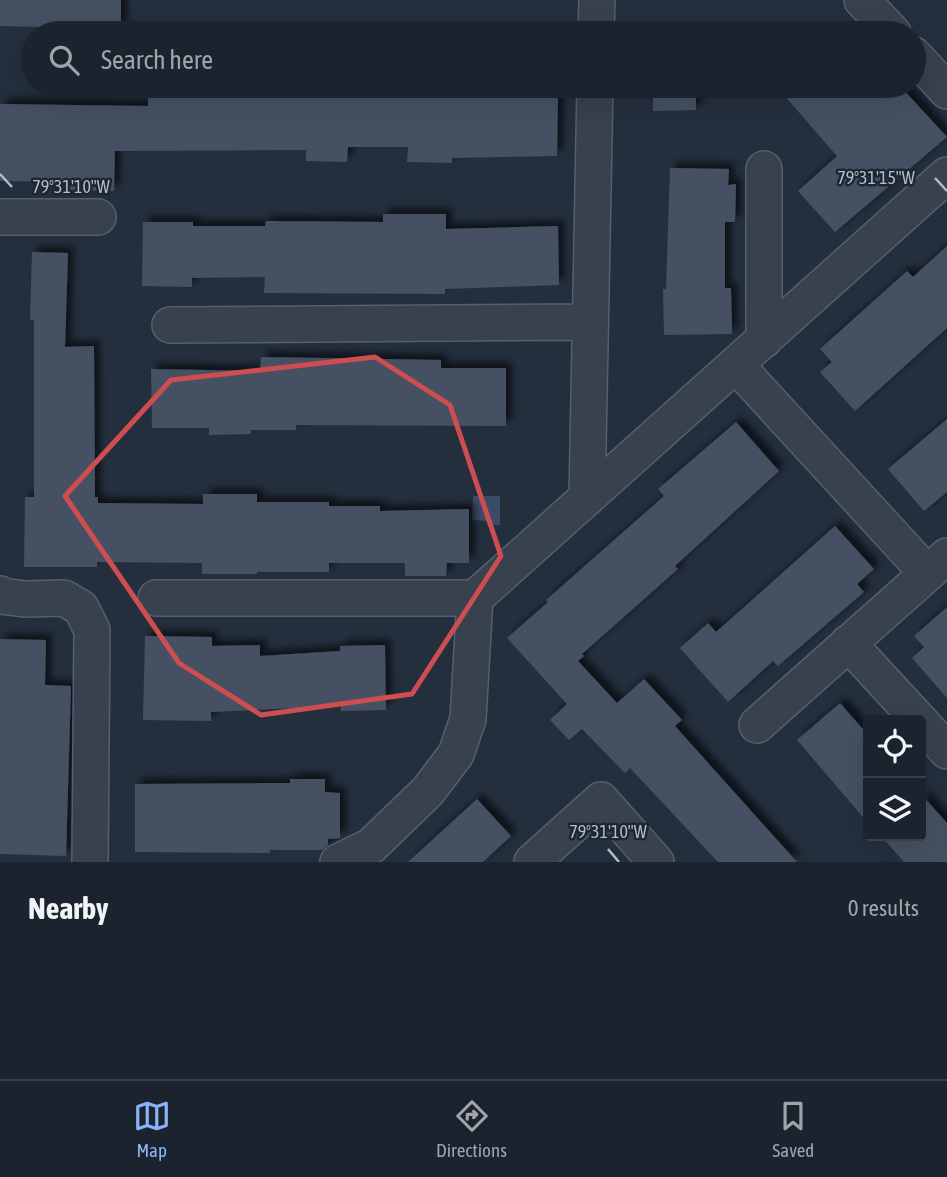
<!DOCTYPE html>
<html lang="en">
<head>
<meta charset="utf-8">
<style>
	body { margin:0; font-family:"Asap Condensed",sans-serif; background:#242b36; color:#f1f3f6 }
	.controls { position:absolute; right:21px; bottom:21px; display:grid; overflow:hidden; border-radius:7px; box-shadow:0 7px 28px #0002 }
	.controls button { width:63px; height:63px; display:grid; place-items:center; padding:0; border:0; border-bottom:2px solid #39404a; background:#1b232e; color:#f1f3f6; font:35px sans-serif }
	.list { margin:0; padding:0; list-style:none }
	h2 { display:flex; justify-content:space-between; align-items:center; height:91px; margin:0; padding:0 28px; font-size:30px }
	h2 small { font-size:23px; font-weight:400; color:#a0a4aa }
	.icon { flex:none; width:38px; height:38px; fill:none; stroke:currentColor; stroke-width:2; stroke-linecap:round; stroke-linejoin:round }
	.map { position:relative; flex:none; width:947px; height:862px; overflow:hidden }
	.search { position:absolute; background:#1b232e; box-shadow:0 7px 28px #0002; left:21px; right:21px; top:21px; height:77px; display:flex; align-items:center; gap:18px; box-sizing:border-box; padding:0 24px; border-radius:38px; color:#a0a4aa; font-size:26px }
	.sheet { height:217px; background:#1b232e }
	nav { display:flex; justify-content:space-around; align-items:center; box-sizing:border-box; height:98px; border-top:2px solid #39404a; background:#1b232e; font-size:19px; color:#a0a4aa }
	nav a { display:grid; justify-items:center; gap:4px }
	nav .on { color:#8ab4f8 }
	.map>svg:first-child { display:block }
</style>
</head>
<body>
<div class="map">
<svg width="947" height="862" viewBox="0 0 947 862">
	<defs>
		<filter id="shadow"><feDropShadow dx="6" dy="-6" stdDeviation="3.5" flood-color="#0009"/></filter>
	</defs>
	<rect width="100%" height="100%" fill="#242f3e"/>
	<path fill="#394c67" d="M 473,496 L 500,496 L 500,525 L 487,525 L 487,521 L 472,520 Z"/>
	<path fill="#455162" filter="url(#shadow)" d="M 0,0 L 121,0 L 121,29 L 0,26 Z
		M 653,86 L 696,86 L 696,110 L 653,111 Z
		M 776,86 L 900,86 L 947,137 L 835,232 L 798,191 L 837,156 Z
		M 244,90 L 295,92 L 410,90 L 558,93 L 557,156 L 452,158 L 452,163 L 407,162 L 408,147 L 348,147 L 347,162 L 306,161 L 306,150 L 115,151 L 114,191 L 70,190 L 70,182 L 0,181 L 0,104 L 148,106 L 148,91 Z
		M 670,168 L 729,169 L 728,185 L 736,184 L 735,222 L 725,222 L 725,288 L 731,288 L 732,334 L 664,335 L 663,289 L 666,289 Z
		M 383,214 L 446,214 L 446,229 L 558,226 L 559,285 L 445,289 L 445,294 L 264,293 L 265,277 L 192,278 L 192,287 L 142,286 L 143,222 L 193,222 L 193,226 L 265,226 L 266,221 L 383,222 Z
		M 947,246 L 947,328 L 855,411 L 820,372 L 832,362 L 820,349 L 907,271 L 913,277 Z
		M 32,252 L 68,253 L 65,347 L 94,346 L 95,497 L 98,497 L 98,503 L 203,504 L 203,494 L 257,494 L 257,502 L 329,502 L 329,506 L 380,506 L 380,511 L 469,509 L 469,563 L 447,563 L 446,576 L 405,576 L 405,563 L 329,563 L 329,572 L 257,572 L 257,574 L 202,574 L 202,563 L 97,562 L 97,567 L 24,567 L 25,497 L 34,497 L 34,320 L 30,320 Z
		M 261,357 L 441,360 L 441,368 L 506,368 L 506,426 L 296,425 L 296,430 L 251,430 L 251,434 L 209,435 L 209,428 L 152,428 L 151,369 L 260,371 Z
		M 947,419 L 947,492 L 924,511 L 888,469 Z
		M 736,422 L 779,471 L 675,566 L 678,569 L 582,654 L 584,656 L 578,661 L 617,703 L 644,679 L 682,720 L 675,726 L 797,862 L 718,862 L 630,768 L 625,773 L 582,729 L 569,740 L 550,720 L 567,704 L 507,638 L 548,602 L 546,600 L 664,496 L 658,489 Z
		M 835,526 L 874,569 L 857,584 L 864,592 L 778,666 L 773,661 L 728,702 L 680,648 L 708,623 L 716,632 Z
		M 947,607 L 947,698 L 912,658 L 924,647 L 914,636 Z
		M 145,636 L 212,637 L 212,646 L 260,645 L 260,656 L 340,651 L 340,646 L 385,645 L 386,710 L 341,711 L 341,706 L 211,712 L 211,721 L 143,720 Z
		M 0,639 L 46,640 L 45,685 L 71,686 L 66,856 L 0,854 Z
		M 840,703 L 868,735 L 868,823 L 797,740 Z
		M 290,779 L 325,779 L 325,792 L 340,793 L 340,838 L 328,839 L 328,845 L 322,850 L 270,850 L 270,853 L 135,852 L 135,784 L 290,783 Z
		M 921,794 L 947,823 L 947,862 L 904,862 L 881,836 L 921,836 Z
		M 477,799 L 511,836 L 483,862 L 408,862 Z"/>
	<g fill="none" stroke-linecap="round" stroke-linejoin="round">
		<g stroke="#565f6c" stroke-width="38">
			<path id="street" d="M 862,0 L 893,33
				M 596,33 L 597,0
				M 914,55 L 947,91
				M 764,169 L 764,340
				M 0,217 L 98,217
				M 170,325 L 590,322
				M 736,365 L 927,573
				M 587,498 L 595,86
				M 0,594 L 2,596 L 25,599 L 64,598 L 81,608 L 92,630 L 90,862
				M 156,598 L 475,598 L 947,175
				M 848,643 L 919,720
				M 921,722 L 947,751
				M 757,725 L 947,556
				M 338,862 L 371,846 L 428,791 L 456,754 L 468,719 L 475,598
				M 532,862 L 601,800 L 656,862"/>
		</g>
		<use href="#street" stroke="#38414e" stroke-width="35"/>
	</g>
	<path fill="none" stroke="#ce4d50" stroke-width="5" stroke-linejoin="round" d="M 375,357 L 450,405 L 501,556 L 412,694 L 261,715 L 179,663 L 65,496 L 171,380 Z"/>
	<path fill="none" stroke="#b4bcc9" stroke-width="2.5" d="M 0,174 L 12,187M 935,178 L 947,191M 608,849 L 619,862"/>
	<g font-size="18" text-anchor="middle" fill="#b4bcc9" stroke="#1d2633" stroke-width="5" stroke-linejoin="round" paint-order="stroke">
		<text x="876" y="184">79°31'15"W</text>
		<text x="71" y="193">79°31'10"W</text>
		<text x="608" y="838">79°31'10"W</text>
	</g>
</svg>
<div class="controls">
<button><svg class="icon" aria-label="locate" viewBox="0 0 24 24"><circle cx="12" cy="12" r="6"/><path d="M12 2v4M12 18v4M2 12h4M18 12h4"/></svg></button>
<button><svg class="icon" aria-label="layers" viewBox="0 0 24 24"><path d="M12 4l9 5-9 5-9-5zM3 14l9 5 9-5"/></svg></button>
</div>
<div class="search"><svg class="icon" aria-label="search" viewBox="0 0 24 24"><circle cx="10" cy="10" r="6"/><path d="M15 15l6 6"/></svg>Search here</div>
</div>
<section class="sheet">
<h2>Nearby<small>0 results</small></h2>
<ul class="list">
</ul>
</section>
<nav>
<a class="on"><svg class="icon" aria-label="map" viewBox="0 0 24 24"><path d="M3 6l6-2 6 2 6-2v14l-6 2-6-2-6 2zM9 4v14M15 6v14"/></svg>Map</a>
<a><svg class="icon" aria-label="directions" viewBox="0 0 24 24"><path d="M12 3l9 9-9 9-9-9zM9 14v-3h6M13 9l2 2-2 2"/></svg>Directions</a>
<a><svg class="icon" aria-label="saved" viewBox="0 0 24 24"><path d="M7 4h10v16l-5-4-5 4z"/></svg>Saved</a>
</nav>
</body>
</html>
